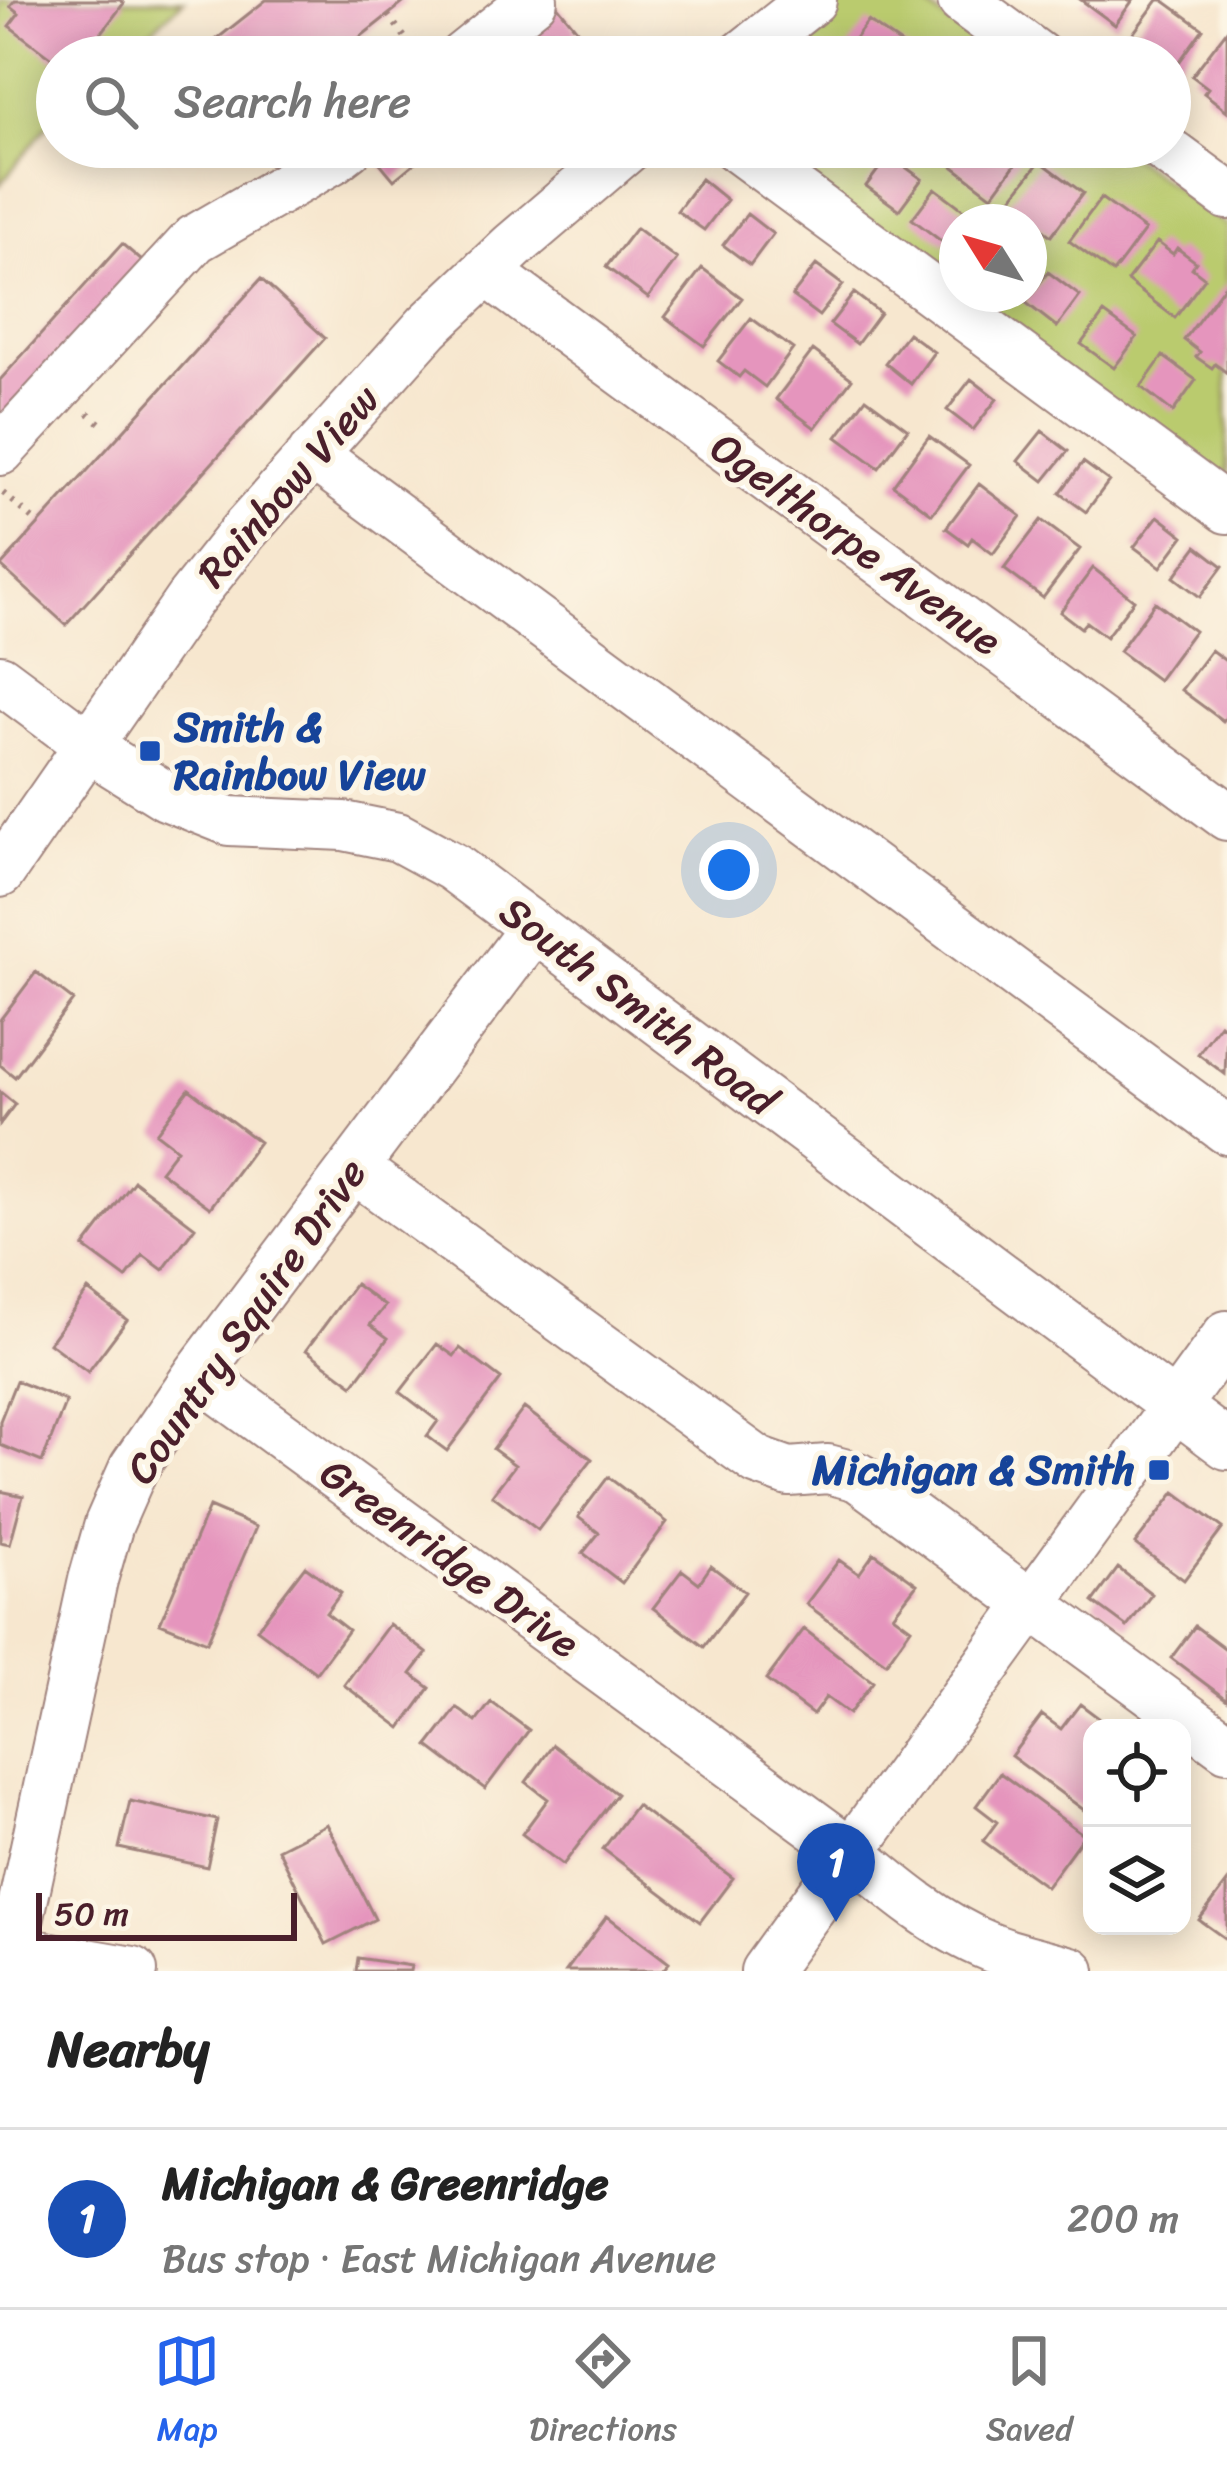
<!DOCTYPE html>
<html lang="en">
<head>
<meta charset="utf-8">
<style>
	body { margin:0; font-family:Sriracha,sans-serif; background:#f6f6f6; color:#222 }
	.controls { position:absolute; right:36px; bottom:36px; display:grid; overflow:hidden; border-radius:24px; box-shadow:0 6px 30px #0003 }
	.controls button { width:108px; height:108px; display:grid; place-items:center; padding:0; border:0; border-bottom:3px solid #e0e0e0; background:#fff; color:#222; font:60px sans-serif }
	.compass { position:absolute; left:939px; top:204px; width:108px; height:108px; border-radius:50%; background:#fff; box-shadow:0 6px 30px #0003; rotate:307deg }
	.scale { position:absolute; left:36px; bottom:30px; width:261px; box-sizing:border-box; padding-left:12px; border:6px solid #4a1f2b; border-top:0; font-size:33px; line-height:42px; white-space:nowrap; color:#4a1f2b; -webkit-text-stroke:9px #fcf5e5; paint-order:stroke }
	.you { position:absolute; left:729px; top:870px; width:42px; height:42px; margin:-30px; border:9px solid #fff; border-radius:50%; background:#1a73e8; box-shadow:0 0 0 18px #1a73e833 }
	.badge { display:grid; place-items:center; width:78px; height:78px; border-radius:50%; background:#2563eb; color:#fff; font-size:39px; font-weight:700 }
	.pin { position:absolute; translate:-50% -99px; filter:drop-shadow(0 3px 6px #0008) }
	.pin::after { content:''; position:absolute; top:63px; width:42px; height:36px; background:inherit; clip-path:polygon(0 0,100% 0,50% 100%) }
	.list { margin:0; padding:0; list-style:none }
	h2 { display:flex; justify-content:space-between; align-items:center; height:156px; margin:0; padding:0 48px; font-size:51px }
	h2 small { font-size:39px; font-weight:400; color:#767676 }
	.list li { display:grid; grid-template-columns:78px 1fr auto; gap:36px; align-items:center; box-sizing:border-box; height:180px; padding:0 48px; border-top:3px solid #e0e0e0 }
	.list b { display:block; font-size:45px; white-space:nowrap }
	.list p { margin:0; font-size:39px; white-space:nowrap; color:#767676 }
	.list em { font-size:39px; font-style:normal; color:#767676 }
	.icon { flex:none; width:66px; height:66px; fill:none; stroke:currentColor; stroke-width:2; stroke-linecap:round; stroke-linejoin:round }
	.map { position:relative; flex:none; width:1227px; height:1971px; overflow:hidden }
	.search { position:absolute; background:#fff; box-shadow:0 6px 30px #0003; left:36px; right:36px; top:36px; height:132px; display:flex; align-items:center; gap:30px; box-sizing:border-box; padding:0 42px; border-radius:66px; color:#767676; font-size:45px }
	.sheet { height:336px; background:#fff }
	nav { display:flex; justify-content:space-around; align-items:center; box-sizing:border-box; height:168px; border-top:3px solid #e0e0e0; background:#fff; font-size:33px; color:#767676 }
	nav a { display:grid; justify-items:center; gap:6px }
	nav .on { color:#2563eb }
	.map>svg:first-child { display:block }
</style>
</head>
<body>
<div class="map">
<svg width="1227" height="1971" viewBox="0 0 1227 1971">
	<rect width="100%" height="100%" fill="#fcf5e5"/>
	<filter id="ink" filterUnits="userSpaceOnUse"><feTurbulence type="fractalNoise" baseFrequency=".00833" numOctaves="2"/><feDisplacementMap in="SourceGraphic" scale="24" xChannelSelector="R" yChannelSelector="G"/><feConvolveMatrix kernelMatrix="1 2 1 2 8 2 1 2 1" color-interpolation-filters="sRGB"/></filter>
	<filter id="wash" filterUnits="userSpaceOnUse"><feTurbulence type="fractalNoise" baseFrequency=".004" numOctaves="4" result="noise"/><feDisplacementMap in="SourceGraphic" scale="48" xChannelSelector="R" yChannelSelector="G"/><feGaussianBlur stdDeviation="2.7" result="paint"/><feColorMatrix in="noise" values="0 0 0 0 0 0 0 0 0 0 0 0 0 0 0 0 0 1.4 0 .05"/><feComposite in="paint" operator="in"/></filter>
	<g filter="url(#wash)">
		<rect width="100%" height="100%" fill="#f7e7cf"/>
		<path fill="#bacb6e" stroke="#82754c" stroke-width="3" fill-rule="evenodd" d="M 0,0 L 184,0 L 122,57 L 57,57 L 57,117 L 45,128 L 0,185 Z
			M 839,0 L 918,0 L 996,57 L 770,57 Z
			M 747,147 L 1119,147 L 1227,226 L 1227,500 ZM 957,222 L 1029,222 L 1029,294 L 957,294 Z"/>
		<g id="blocks">
			<path fill="#e595bd" d="M 15,0 L 120,0 L 124,3 L 91,47 L 83,40 L 72,55 L 63,48 L 54,60 L 9,26 L 19,13 L 10,6 Z
				M 266,0 L 407,0 L 335,57 L 194,57 Z
				M 1081,0 L 1133,0 L 1115,25 Z
				M 1158,0 L 1163,0 L 1203,29 L 1177,65 L 1170,57 L 1155,49 L 1151,55 L 1129,39 Z
				M 555,3 L 578,31 L 545,57 L 489,57 Z
				M 868,21 L 911,51 L 907,57 L 841,57 Z
				M 1227,30 L 1227,111 L 1204,93 L 1208,88 L 1192,76 Z
				M 378,147 L 434,147 L 394,180 L 371,152 Z
				M 814,147 L 853,147 L 840,166 Z
				M 963,147 L 1028,147 L 992,196 L 950,164 Z
				M 889,155 L 922,179 L 899,210 L 866,186 Z
				M 1040,161 L 1083,193 L 1051,236 L 1008,203 Z
				M 701,179 L 727,200 L 704,230 L 677,211 Z
				M 935,188 L 968,213 L 961,222 L 957,222 L 957,227 L 945,244 L 912,219 Z
				M 1101,198 L 1145,230 L 1113,273 L 1069,241 Z
				M 747,214 L 773,234 L 750,265 L 723,245 Z
				M 636,228 L 677,259 L 648,298 L 606,267 Z
				M 1157,242 L 1173,254 L 1177,248 L 1196,262 L 1192,268 L 1205,278 L 1175,318 L 1127,281 Z
				M 122,244 L 149,267 L 0,433 L 0,380 Z
				M 816,265 L 843,285 L 819,316 L 792,296 Z
				M 702,268 L 742,298 L 704,346 L 665,317 Z
				M 1048,272 L 1080,296 L 1057,327 L 1025,302 Z
				M 261,279 L 325,338 L 66,625 L 1,566 Z
				M 1227,282 L 1227,373 L 1215,364 L 1212,368 L 1196,357 L 1200,352 L 1184,340 Z
				M 854,293 L 880,313 L 857,344 L 830,324 Z
				M 1104,313 L 1137,337 L 1114,368 L 1081,344 Z
				M 751,318 L 793,349 L 765,387 L 744,371 L 739,377 L 718,361 Z
				M 908,333 L 934,352 L 911,384 L 885,363 Z
				M 813,350 L 852,379 L 815,428 L 776,399 Z
				M 1163,356 L 1196,380 L 1173,412 L 1141,387 Z
				M 971,379 L 997,399 L 973,430 L 947,410 Z
				M 866,398 L 908,429 L 879,468 L 837,437 Z
				M 1042,431 L 1068,451 L 1044,481 L 1018,461 Z
				M 929,436 L 969,465 L 932,514 L 893,485 Z
				M 1083,462 L 1109,481 L 1086,512 L 1060,493 Z
				M 979,484 L 1021,516 L 993,554 L 972,538 L 968,544 L 946,528 Z
				M 1158,516 L 1184,536 L 1161,567 L 1134,547 Z
				M 1041,520 L 1080,549 L 1043,598 L 1004,569 Z
				M 1197,546 L 1223,566 L 1200,597 L 1174,577 Z
				M 1093,568 L 1134,600 L 1106,637 L 1086,622 L 1081,628 L 1060,612 Z
				M 1155,602 L 1194,631 L 1158,680 L 1119,651 Z
				M 1211,650 L 1227,662 L 1227,716 L 1223,721 L 1181,690 Z
				M 36,972 L 73,1000 L 15,1077 L 0,1065 L 0,1020 Z
				M 1220,1024 L 1227,1030 L 1225,1074 L 1198,1054 Z
				M 189,1089 L 259,1142 L 210,1208 L 160,1171 L 177,1149 L 156,1133 Z
				M 0,1092 L 15,1104 L 0,1124 Z
				M 134,1181 L 195,1227 L 163,1270 L 143,1255 L 126,1278 L 84,1247 Z
				M 355,1284 L 385,1306 L 370,1325 L 388,1338 L 353,1385 L 306,1350 Z
				M 88,1290 L 127,1320 L 88,1372 L 49,1343 Z
				M 437,1344 L 454,1356 L 460,1348 L 501,1379 L 447,1451 L 427,1436 L 438,1421 L 400,1392 Z
				M 16,1381 L 66,1401 L 42,1462 L 0,1445 L 0,1421 Z
				M 524,1408 L 592,1459 L 538,1530 L 492,1495 L 515,1465 L 493,1449 Z
				M 608,1477 L 667,1522 L 622,1583 L 583,1553 L 599,1533 L 578,1517 Z
				M 0,1491 L 23,1496 L 10,1544 L 0,1542 Z
				M 1175,1492 L 1223,1528 L 1184,1580 L 1135,1544 Z
				M 209,1507 L 256,1527 L 207,1642 L 160,1623 Z
				M 874,1553 L 917,1584 L 893,1615 L 911,1628 L 886,1663 L 806,1604 L 839,1560 L 859,1574 Z
				M 305,1566 L 341,1593 L 326,1613 L 348,1630 L 316,1673 L 257,1629 Z
				M 711,1566 L 745,1592 L 704,1647 L 653,1608 L 682,1570 L 699,1583 Z
				M 1118,1568 L 1152,1594 L 1127,1627 L 1093,1602 Z
				M 389,1624 L 427,1653 L 411,1674 L 430,1688 L 401,1728 L 344,1685 Z
				M 1195,1626 L 1227,1650 L 1227,1700 L 1171,1658 Z
				M 804,1629 L 873,1682 L 849,1714 L 826,1697 L 813,1715 L 766,1680 Z
				M 491,1702 L 529,1730 L 485,1789 L 428,1746 L 457,1708 L 476,1722 Z
				M 1080,1704 L 1112,1728 L 1092,1728 L 1092,1816 L 1011,1756 L 1042,1715 L 1061,1729 Z
				M 553,1745 L 617,1794 L 563,1865 L 522,1834 L 548,1799 L 526,1782 Z
				M 1000,1773 L 1084,1835 L 1046,1887 L 983,1841 L 997,1822 L 976,1806 Z
				M 130,1801 L 217,1820 L 207,1867 L 119,1848 Z
				M 636,1805 L 733,1878 L 700,1922 L 603,1849 Z
				M 327,1824 L 375,1919 L 326,1944 L 278,1849 Z
				M 1227,1883 L 1227,1940 L 1199,1920 Z
				M 607,1916 L 669,1963 L 662,1971 L 566,1971 Z
				M 358,1958 L 411,1966 L 410,1971 L 356,1971 Z"/>
		</g>
	</g>
	<g filter="url(#ink)">
		<use href="#blocks" fill-opacity="0" stroke="#a0837d" stroke-width="3"/>
		<g fill="none" stroke-linecap="round" stroke-linejoin="round">
			<g stroke="#a0837d" stroke-width="52">
				<path id="minor" d="M 962,0 L 1039,57
					M 462,57 L 533,0
					M 740,57 L 812,0
					M 736,147 L 1227,509
					M 1162,147 L 1227,195
					M 486,271 L 1227,816
					M 0,451 L 195,239 L 332,160 L 349,147
					M 312,454 L 1227,1130
					M 0,679 L 113,763 L 166,796 L 229,821 L 344,826 L 398,837 L 453,867 L 1227,1445
					M 0,873 L 189,600 L 243,532 L 428,326 L 513,246 L 629,147
					M 354,1168 L 758,1461 L 789,1472 L 828,1469 L 858,1477 L 1227,1747
					M 198,1374 L 851,1852 C 893,1888 938,1926 990,1947 C 1015,1958 1045,1963 1071,1971
					M 12,1950 L 133,1971
					M 8,1971 L 93,1580 L 109,1524 L 134,1467 L 198,1374 L 534,928
					M 765,1971 L 1227,1335"/>
			</g>
			<path stroke="#a0837d" stroke-width="6" stroke-dasharray="3 9" stroke-linecap="butt" d="M 388,15 L 420,57
				M 88,413 L 100,423
				M 3,493 L 39,524"/>
			<use href="#minor" stroke="#fff" stroke-width="48"/>
		</g>
	</g>
	<g fill="#1a4fb4" stroke="#fcf5e5" stroke-width="4.5">
		<rect x="138" y="739" width="24" height="24" rx="6"/>
		<rect x="1147" y="1458" width="24" height="24" rx="6"/>
	</g>
	<g text-anchor="middle" dominant-baseline="central" stroke-width="10" stroke-linejoin="round" paint-order="stroke">
		<g font-size="42" fill="#4a1f2b" stroke="#fcf5e5">
			<text transform="translate(288 486) rotate(-49)">Rainbow View</text>
			<text transform="translate(856 544) rotate(36)">Ogelthorpe Avenue</text>
			<text transform="translate(638 1006) rotate(37)">South Smith Road</text>
			<text transform="translate(246 1321) rotate(-55)">Country Squire Drive</text>
			<text transform="translate(450 1558) rotate(36)">Greenridge Drive</text>
		</g>
		<g font-size="42" font-weight="bold" fill="#164399" stroke="#fcf5e5" text-anchor="start">
			<text x="174" y="727">Smith &amp;<tspan x="174" dy="48">Rainbow View</tspan></text>
			<text x="1135" y="1470" text-anchor="end">Michigan &amp; Smith</text>
		</g>
	</g>
</svg>
<div class="controls">
<button><svg class="icon" aria-label="locate" viewBox="0 0 24 24"><circle cx="12" cy="12" r="6"/><path d="M12 2v4M12 18v4M2 12h4M18 12h4"/></svg></button>
<button><svg class="icon" aria-label="layers" viewBox="0 0 24 24"><path d="M12 4l9 5-9 5-9-5zM3 14l9 5 9-5"/></svg></button>
</div>
<svg class="compass" viewBox="-18 -18 36 36"><path d="M0-13l5 13h-10z" fill="#e53935"/><path d="M0 13l5-13h-10z" fill="#767676"/></svg>
<div class="scale">50 m</div>
<div class="you"></div>
<div class="pin badge" style="left:836px;top:1922px;background:#1a4fb4">1</div>
<div class="search"><svg class="icon" aria-label="search" viewBox="0 0 24 24"><circle cx="10" cy="10" r="6"/><path d="M15 15l6 6"/></svg>Search here</div>
</div>
<section class="sheet">
<h2>Nearby<small></small></h2>
<ul class="list">
<li><span class="badge" style="background:#1a4fb4">1</span><div><b>Michigan &amp; Greenridge</b><p>Bus stop · East Michigan Avenue</p></div><em>200 m</em></li>
</ul>
</section>
<nav>
<a class="on"><svg class="icon" aria-label="map" viewBox="0 0 24 24"><path d="M3 6l6-2 6 2 6-2v14l-6 2-6-2-6 2zM9 4v14M15 6v14"/></svg>Map</a>
<a><svg class="icon" aria-label="directions" viewBox="0 0 24 24"><path d="M12 3l9 9-9 9-9-9zM9 14v-3h6M13 9l2 2-2 2"/></svg>Directions</a>
<a><svg class="icon" aria-label="saved" viewBox="0 0 24 24"><path d="M7 4h10v16l-5-4-5 4z"/></svg>Saved</a>
</nav>
</body>
</html>
